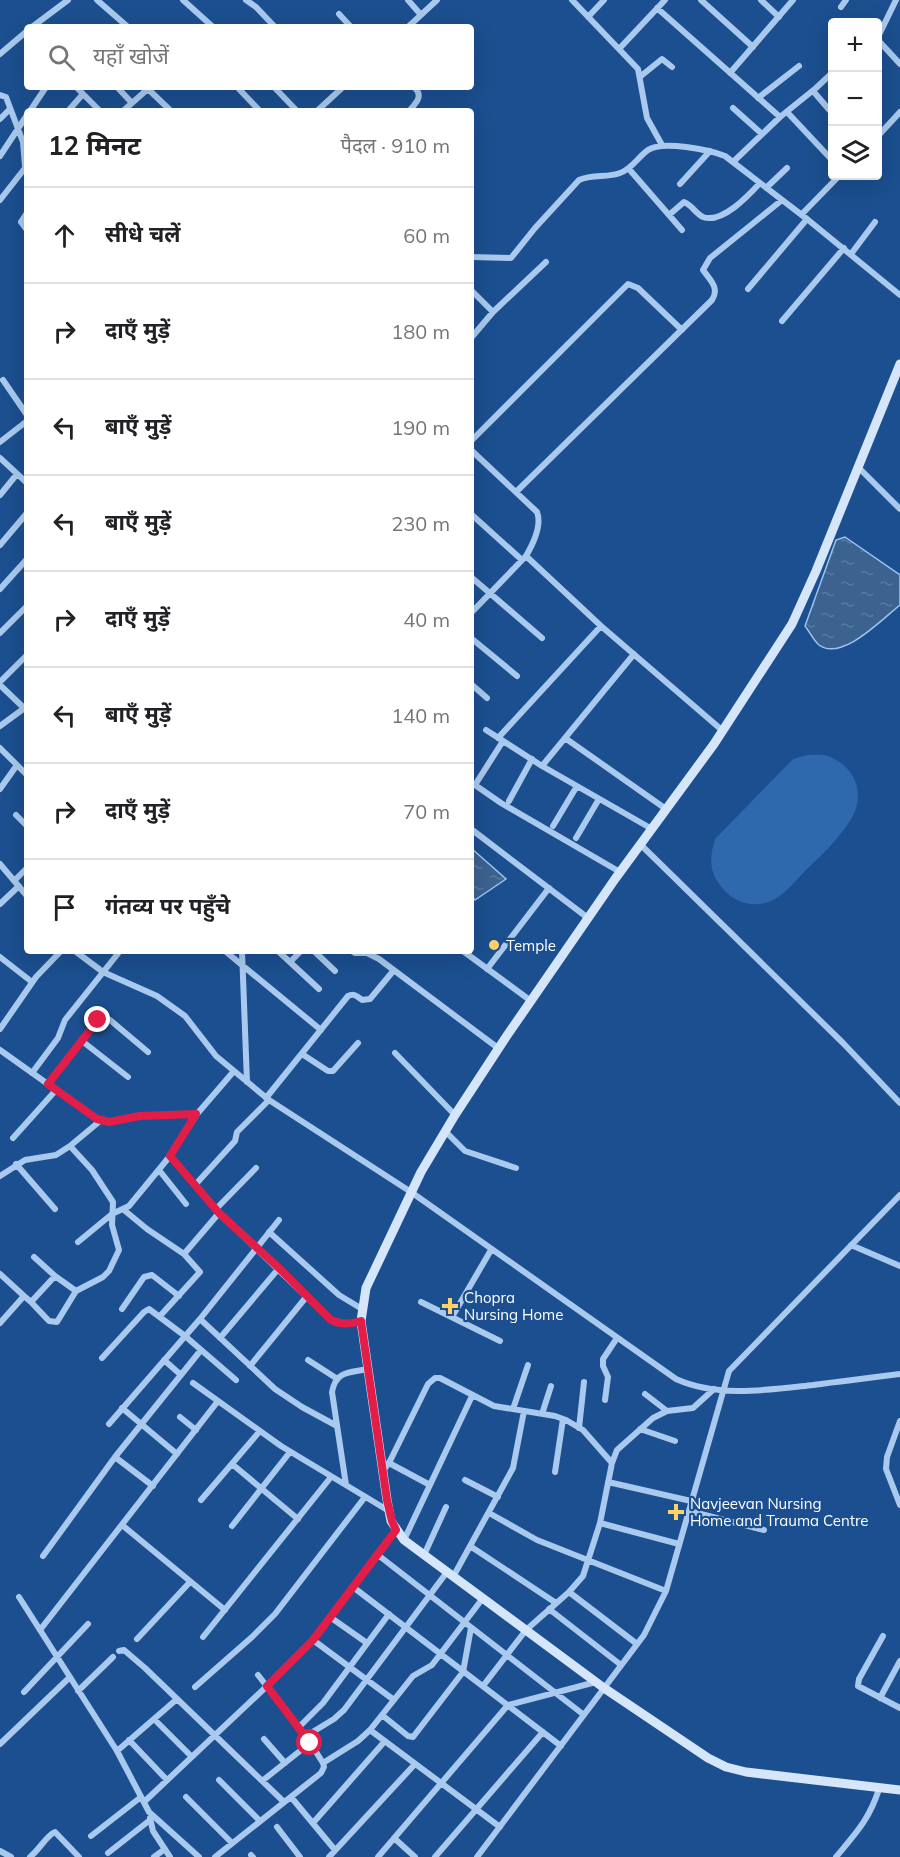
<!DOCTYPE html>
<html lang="hi">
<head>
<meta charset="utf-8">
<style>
	body { margin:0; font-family:Mulish,"Noto Sans Devanagari",sans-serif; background:#f6f6f6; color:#202124 }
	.controls { position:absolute; right:18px; top:18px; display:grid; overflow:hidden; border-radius:6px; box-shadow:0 6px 24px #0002 }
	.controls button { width:54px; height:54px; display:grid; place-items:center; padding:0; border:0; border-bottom:2px solid #e0e0e0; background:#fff; color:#202124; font:30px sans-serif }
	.stop { position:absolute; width:18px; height:18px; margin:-14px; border:4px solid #e11d48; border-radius:50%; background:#fff }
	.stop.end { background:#e11d48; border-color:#fff; box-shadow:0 2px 6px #0008 }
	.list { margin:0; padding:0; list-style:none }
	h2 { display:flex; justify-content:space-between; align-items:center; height:78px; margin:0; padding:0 24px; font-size:26px }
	h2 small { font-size:20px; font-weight:400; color:#757577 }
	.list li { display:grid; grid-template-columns:39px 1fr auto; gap:18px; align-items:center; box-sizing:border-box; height:96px; padding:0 24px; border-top:2px solid #e0e0e0 }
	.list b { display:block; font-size:22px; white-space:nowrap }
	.list em { font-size:20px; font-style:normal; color:#757577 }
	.icon { flex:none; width:33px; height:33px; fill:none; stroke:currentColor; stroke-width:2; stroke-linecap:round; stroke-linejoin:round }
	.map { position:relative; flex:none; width:900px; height:1857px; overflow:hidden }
	.search { position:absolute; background:#fff; box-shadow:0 6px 24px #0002; left:24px; top:24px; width:450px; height:66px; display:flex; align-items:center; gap:15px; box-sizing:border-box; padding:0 21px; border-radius:6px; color:#757577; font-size:22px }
	.panel { position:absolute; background:#fff; box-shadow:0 6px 24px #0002; left:24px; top:108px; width:450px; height:846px; border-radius:6px }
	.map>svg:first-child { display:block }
</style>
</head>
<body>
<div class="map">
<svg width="900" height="1857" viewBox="0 0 900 1857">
	<defs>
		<pattern id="water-ripples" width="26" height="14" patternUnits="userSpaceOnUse" patternTransform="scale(1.5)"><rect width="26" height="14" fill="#3c6290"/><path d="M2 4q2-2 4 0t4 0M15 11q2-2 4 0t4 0" fill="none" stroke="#597aa1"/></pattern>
	</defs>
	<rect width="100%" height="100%" fill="#1b4f8f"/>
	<path fill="#2e69ad" d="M 807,755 C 814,755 823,754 830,757 C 857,768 866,796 850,821 C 839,838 822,855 807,869 C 795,881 782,899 765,903 C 749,907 734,901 724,890 C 709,874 709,859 715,839 L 793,759 Z"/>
	<path fill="url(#water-ripples)" stroke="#9cc4f0" stroke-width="1.5" d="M 845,537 L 900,575 L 900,605 C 883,618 842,662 819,645 C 814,641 809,631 805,626 L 836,540 Z
		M 471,848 L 506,879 L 475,900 L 471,895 Z"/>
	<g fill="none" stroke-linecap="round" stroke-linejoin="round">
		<path stroke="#a9c9ee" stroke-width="6" d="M 97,0 L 128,27
			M 183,0 L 213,27
			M 246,0 L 256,7 L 275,27
			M 408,0 L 421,15
			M 572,0 L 638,69 L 647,118 L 662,145
			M 701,0 L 753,47
			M 761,0 L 779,17
			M 841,7 L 846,0
			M 657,8 L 780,117
			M 339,14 L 351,27
			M 588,17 L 604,0
			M 32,27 L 68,0
			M 408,27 L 437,0
			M 878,37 L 896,0
			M 878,40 L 900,64
			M 619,49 L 665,0
			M 0,54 L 27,31
			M 730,73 L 793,0
			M 641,76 L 662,59 L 672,67
			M 76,87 L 100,111
			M 117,87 L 132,103
			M 237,87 L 260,111
			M 274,87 L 297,111
			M 148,89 L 171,111
			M 813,91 L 832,113
			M 0,95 L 6,97 L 23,142 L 25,166 L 27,170
			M 758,98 L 799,66
			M 733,108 L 762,134
			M 30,111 L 46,87
			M 68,111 L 83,94
			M 123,111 L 150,87
			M 317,111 L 343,87
			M 409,111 C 416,103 424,96 414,87
			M 787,112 L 832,160
			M 0,119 L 10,109
			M 878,136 L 900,112
			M 0,156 L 27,115
			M 733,162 L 780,117 L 816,88 L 832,73
			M 629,169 L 682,230
			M 680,184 L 710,151
			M 766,188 L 787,168
			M 0,200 L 25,168
			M 27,213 L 21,222 L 27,230
			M 802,214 L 839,176
			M 669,215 L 684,202 C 692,205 695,213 703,217 C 722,224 748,196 760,183
			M 851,254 L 875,222
			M 471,257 L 511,258 L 535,228 L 579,180 C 593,174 607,178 620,173 C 632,169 638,157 648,150 C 662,140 710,150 725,156 L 807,219 L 900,295
			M 748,289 L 807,219
			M 471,290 L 493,312 L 471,338
			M 493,312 L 546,262
			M 782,321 L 844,248
			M 3,380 L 27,415
			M 471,441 L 628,284 L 638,288 L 682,330
			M 0,442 L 27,421
			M 471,450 L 537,512 C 542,525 533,544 526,556 L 601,626 L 723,731
			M 0,458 L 27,483
			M 858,467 L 900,509
			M 516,492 L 712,300 C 720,288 710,280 703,270 L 710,258 L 782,200
			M 0,495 L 17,474
			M 471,514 L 522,560
			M 0,545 L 27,513
			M 471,577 L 542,638
			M 0,589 L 27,559
			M 471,613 L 526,556
			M 0,633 L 27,606
			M 471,638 L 517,676
			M 634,654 L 542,766 L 652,829
			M 0,682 L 27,655
			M 471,684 L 487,698
			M 0,685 L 24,708
			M 0,726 L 26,707
			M 486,730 L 542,766
			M 498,738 L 601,626
			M 565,738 L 666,809
			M 503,741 L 475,785 L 501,803 L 620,872
			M 0,748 L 27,775
			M 0,789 L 17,765
			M 509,801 L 532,759
			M 16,815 L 27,826
			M 553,826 L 577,786
			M 471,829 L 588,918
			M 576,838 L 599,799
			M 640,844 L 843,1043 L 900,1103
			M 0,864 L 27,896
			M 14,881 L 27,868
			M 0,904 L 19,886
			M 75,951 L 103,972 L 157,996 L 185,1016 L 216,1056 L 269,1100 L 411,1192 L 676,1379 C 718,1398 768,1390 813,1385 C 842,1381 871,1378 900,1374
			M 225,951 L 321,1030
			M 242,951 L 247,1082
			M 278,951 L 319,989
			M 314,951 L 335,971
			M 352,951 L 355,953 L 367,953 L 379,959 L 498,1048
			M 463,951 L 531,1001
			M 0,957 L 32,982
			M 290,962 L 301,951
			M 487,969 L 549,888
			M 0,1029 L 36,977 L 61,951
			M 82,1041 L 128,1077
			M 0,1050 L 97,1119 L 109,1122 L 140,1116 L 197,1114 L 234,1071
			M 395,1053 L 455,1115
			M 302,1054 L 328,1071 L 333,1071 L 358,1043
			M 32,1073 L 58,1038 L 65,1020 L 120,951
			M 48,1084 L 98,1020 L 102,1018 L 110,1020 L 148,1052
			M 266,1098 L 348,996 C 354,993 357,996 362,1000 L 370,999 L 394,970
			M 445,1131 L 465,1151 L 516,1168
			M 13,1138 L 56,1090
			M 170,1156 L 219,1213 L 331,1320 C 342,1325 350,1324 361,1321
			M 16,1164 L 55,1209
			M 159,1170 L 186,1204
			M 0,1176 L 25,1160 L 56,1155 L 70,1146
			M 195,1185 L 235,1141 L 237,1132 L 269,1100
			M 216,1209 L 256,1168
			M 124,1210 L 147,1229 L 184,1254 L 200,1272 L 160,1316
			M 279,1220 L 200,1319 L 275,1389 L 302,1407 L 337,1426
			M 269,1232 L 339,1295 L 362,1309
			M 78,1242 L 112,1214 L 129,1206 L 170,1156 L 197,1114
			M 851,1245 L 900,1266
			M 184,1254 L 219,1213
			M 34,1257 L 55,1276
			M 0,1274 L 24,1296
			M 31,1302 L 49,1321 L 57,1322 L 76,1291
			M 421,1302 L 500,1341
			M 122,1309 L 144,1277 L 152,1275 L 179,1296
			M 452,1317 L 491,1250
			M 0,1323 L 24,1296 L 31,1302 L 55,1276 L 76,1291 L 103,1277 L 109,1271 L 119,1250 L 112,1225 L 113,1202 L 92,1170 L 70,1146 L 100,1121
			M 220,1338 L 279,1268
			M 102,1358 L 144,1312 L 149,1309 L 185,1336 L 236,1380
			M 164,1360 L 181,1375
			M 308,1360 L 336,1378
			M 250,1366 L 307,1296
			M 193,1383 L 281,1446 L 389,1511
			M 645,1394 L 667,1411
			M 605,1400 L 608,1377 L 603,1366 L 603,1359 L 617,1338
			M 122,1408 L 177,1454
			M 513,1409 L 528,1365
			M 542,1414 L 551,1386
			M 180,1417 L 196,1430
			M 900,1421 L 887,1457 L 886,1469 L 900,1505
			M 109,1424 L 200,1319
			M 579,1428 L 584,1382
			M 640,1429 L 675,1441
			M 115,1457 L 153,1486
			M 389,1463 L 430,1485
			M 232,1464 L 298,1519
			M 383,1471 L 390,1461 L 428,1384 L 435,1378 L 440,1378 L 494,1406 L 555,1416 L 566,1420 L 583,1430 L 612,1463
			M 555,1472 L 563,1419
			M 465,1480 L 498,1497
			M 608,1482 L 691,1501
			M 346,1485 L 332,1392 C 336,1370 350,1373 368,1369
			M 201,1500 L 259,1432
			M 689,1511 L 764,1530
			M 489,1513 L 537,1540 L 666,1591
			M 600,1523 L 679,1544
			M 122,1525 L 225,1610
			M 232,1526 L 290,1452
			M 396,1530 L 378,1555 L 584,1715
			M 404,1540 L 472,1396
			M 470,1546 L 556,1603
			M 424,1555 L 446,1507
			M 43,1556 L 115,1457 L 201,1350
			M 453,1577 L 513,1468 L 524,1411
			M 353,1587 L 561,1746
			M 569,1592 L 637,1644
			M 19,1597 L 117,1751 L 149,1812 L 199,1857
			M 549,1609 L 621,1665
			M 330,1617 L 367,1643
			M 40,1630 L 218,1401
			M 883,1636 L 859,1679 L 858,1686 L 900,1708
			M 203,1637 L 331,1477
			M 137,1639 L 190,1582
			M 313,1640 L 394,1700
			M 119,1651 L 124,1650 L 145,1668 L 284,1802
			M 258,1675 L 306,1736 L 323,1763
			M 483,1686 L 526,1630 L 569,1592 L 583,1576 L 600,1523 L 612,1463 L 617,1450 L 653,1418 L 667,1411 L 693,1408 L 714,1389
			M 195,1687 L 252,1637 L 275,1614 L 365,1497
			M 78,1691 L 113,1657
			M 24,1692 L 88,1624
			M 880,1698 L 900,1661
			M 382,1715 L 408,1736 L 413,1737 L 463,1672 L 471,1628
			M 154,1719 L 191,1756
			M 299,1727 L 323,1703 L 389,1614
			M 370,1730 L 413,1676 L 432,1665 L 483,1598
			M 306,1736 L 334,1719 L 344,1710 L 447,1572
			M 264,1739 L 285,1763
			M 129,1740 L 167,1780
			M 0,1744 L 70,1677
			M 117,1751 L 177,1699
			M 219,1780 L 260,1821
			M 262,1781 L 310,1743
			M 186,1797 L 232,1843
			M 291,1797 L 335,1850
			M 144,1802 L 267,1686 L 313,1640 L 378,1555
			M 150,1818 L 153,1831 L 170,1857
			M 313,1823 L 385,1741
			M 277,1827 L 300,1857
			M 91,1836 L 141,1797
			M 394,1838 L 415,1857
			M 0,1851 L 11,1857
			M 108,1853 L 150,1820
			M 251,1855 L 253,1857
			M 30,1857 C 39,1850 47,1835 55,1832 L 79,1857
			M 154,1857 L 165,1849
			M 215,1857 L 321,1773 L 324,1767 L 323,1763 L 358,1741 L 370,1730 L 500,1827
			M 329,1857 L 415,1764
			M 378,1857 L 508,1705 L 596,1682
			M 435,1857 L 543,1732
			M 477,1857 L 644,1635 L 666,1591 L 729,1371 L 900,1195
			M 836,1857 C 856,1833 869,1820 879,1789"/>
		<path stroke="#d6e6fa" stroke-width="9" d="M 900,364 L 816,571 L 792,624 L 714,744 L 615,879 L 506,1037 L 455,1115 L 421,1172 L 366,1288 L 361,1321 L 387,1500 L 391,1521 L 404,1540 L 604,1688 L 708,1758 L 726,1767 L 746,1772 L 900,1790"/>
	</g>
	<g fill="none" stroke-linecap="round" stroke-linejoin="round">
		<path stroke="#e11d48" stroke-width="8" d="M 98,1020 L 48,1084 L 97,1119 L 109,1122 L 140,1116 L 196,1114 L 170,1156 L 219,1213 L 279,1268 L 331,1320 C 342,1325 350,1324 361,1321 L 387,1500 L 392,1521 L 396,1530 L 313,1640 L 267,1686 L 310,1743"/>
	</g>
	<g fill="#ffd166" stroke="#1b4f8f" stroke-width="2">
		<circle cx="494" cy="945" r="6"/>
		<path d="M447 1297h6v6h6v6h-6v6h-6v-6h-6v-6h6z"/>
		<path d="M673 1503h6v6h6v6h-6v6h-6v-6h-6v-6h6z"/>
	</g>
	<g text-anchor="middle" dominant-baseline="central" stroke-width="4.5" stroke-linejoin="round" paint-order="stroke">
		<g font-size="15" fill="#fff" stroke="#1b4f8f" text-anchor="start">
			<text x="506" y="945">Temple</text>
			<text x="464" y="1297">Chopra<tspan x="464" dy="17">Nursing Home</tspan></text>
			<text x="690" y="1503">Navjeevan Nursing<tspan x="690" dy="17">Home and Trauma Centre</tspan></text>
		</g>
	</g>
</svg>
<div class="controls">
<button>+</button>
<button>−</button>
<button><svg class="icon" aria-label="layers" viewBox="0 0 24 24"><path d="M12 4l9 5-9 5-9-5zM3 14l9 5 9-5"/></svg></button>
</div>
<div class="stop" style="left:310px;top:1743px"></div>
<div class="stop end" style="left:98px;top:1020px"></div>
<div class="search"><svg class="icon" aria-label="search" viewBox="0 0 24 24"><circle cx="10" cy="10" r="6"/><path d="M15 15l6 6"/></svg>यहाँ खोजें</div>
<section class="panel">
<h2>12 मिनट<small>पैदल · 910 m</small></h2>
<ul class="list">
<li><svg class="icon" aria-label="ahead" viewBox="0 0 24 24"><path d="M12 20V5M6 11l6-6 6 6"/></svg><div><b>सीधे चलें</b></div><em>60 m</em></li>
<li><svg class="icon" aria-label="right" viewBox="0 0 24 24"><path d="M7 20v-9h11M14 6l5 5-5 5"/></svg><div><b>दाएँ मुड़ें</b></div><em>180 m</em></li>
<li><svg class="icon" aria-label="left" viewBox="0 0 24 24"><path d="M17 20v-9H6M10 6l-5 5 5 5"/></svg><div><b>बाएँ मुड़ें</b></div><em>190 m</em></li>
<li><svg class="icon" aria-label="left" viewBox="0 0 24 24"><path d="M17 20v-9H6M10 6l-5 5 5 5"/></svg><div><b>बाएँ मुड़ें</b></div><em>230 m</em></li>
<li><svg class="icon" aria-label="right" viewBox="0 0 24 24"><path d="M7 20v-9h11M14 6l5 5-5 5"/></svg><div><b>दाएँ मुड़ें</b></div><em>40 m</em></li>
<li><svg class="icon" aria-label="left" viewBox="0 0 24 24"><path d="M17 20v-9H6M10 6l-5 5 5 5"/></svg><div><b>बाएँ मुड़ें</b></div><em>140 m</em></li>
<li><svg class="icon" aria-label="right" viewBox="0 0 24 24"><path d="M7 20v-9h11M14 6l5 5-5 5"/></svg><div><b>दाएँ मुड़ें</b></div><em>70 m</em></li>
<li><svg class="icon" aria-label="arrive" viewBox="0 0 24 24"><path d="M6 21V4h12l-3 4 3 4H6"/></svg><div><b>गंतव्य पर पहुँचे</b></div></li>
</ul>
</section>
</div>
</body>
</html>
